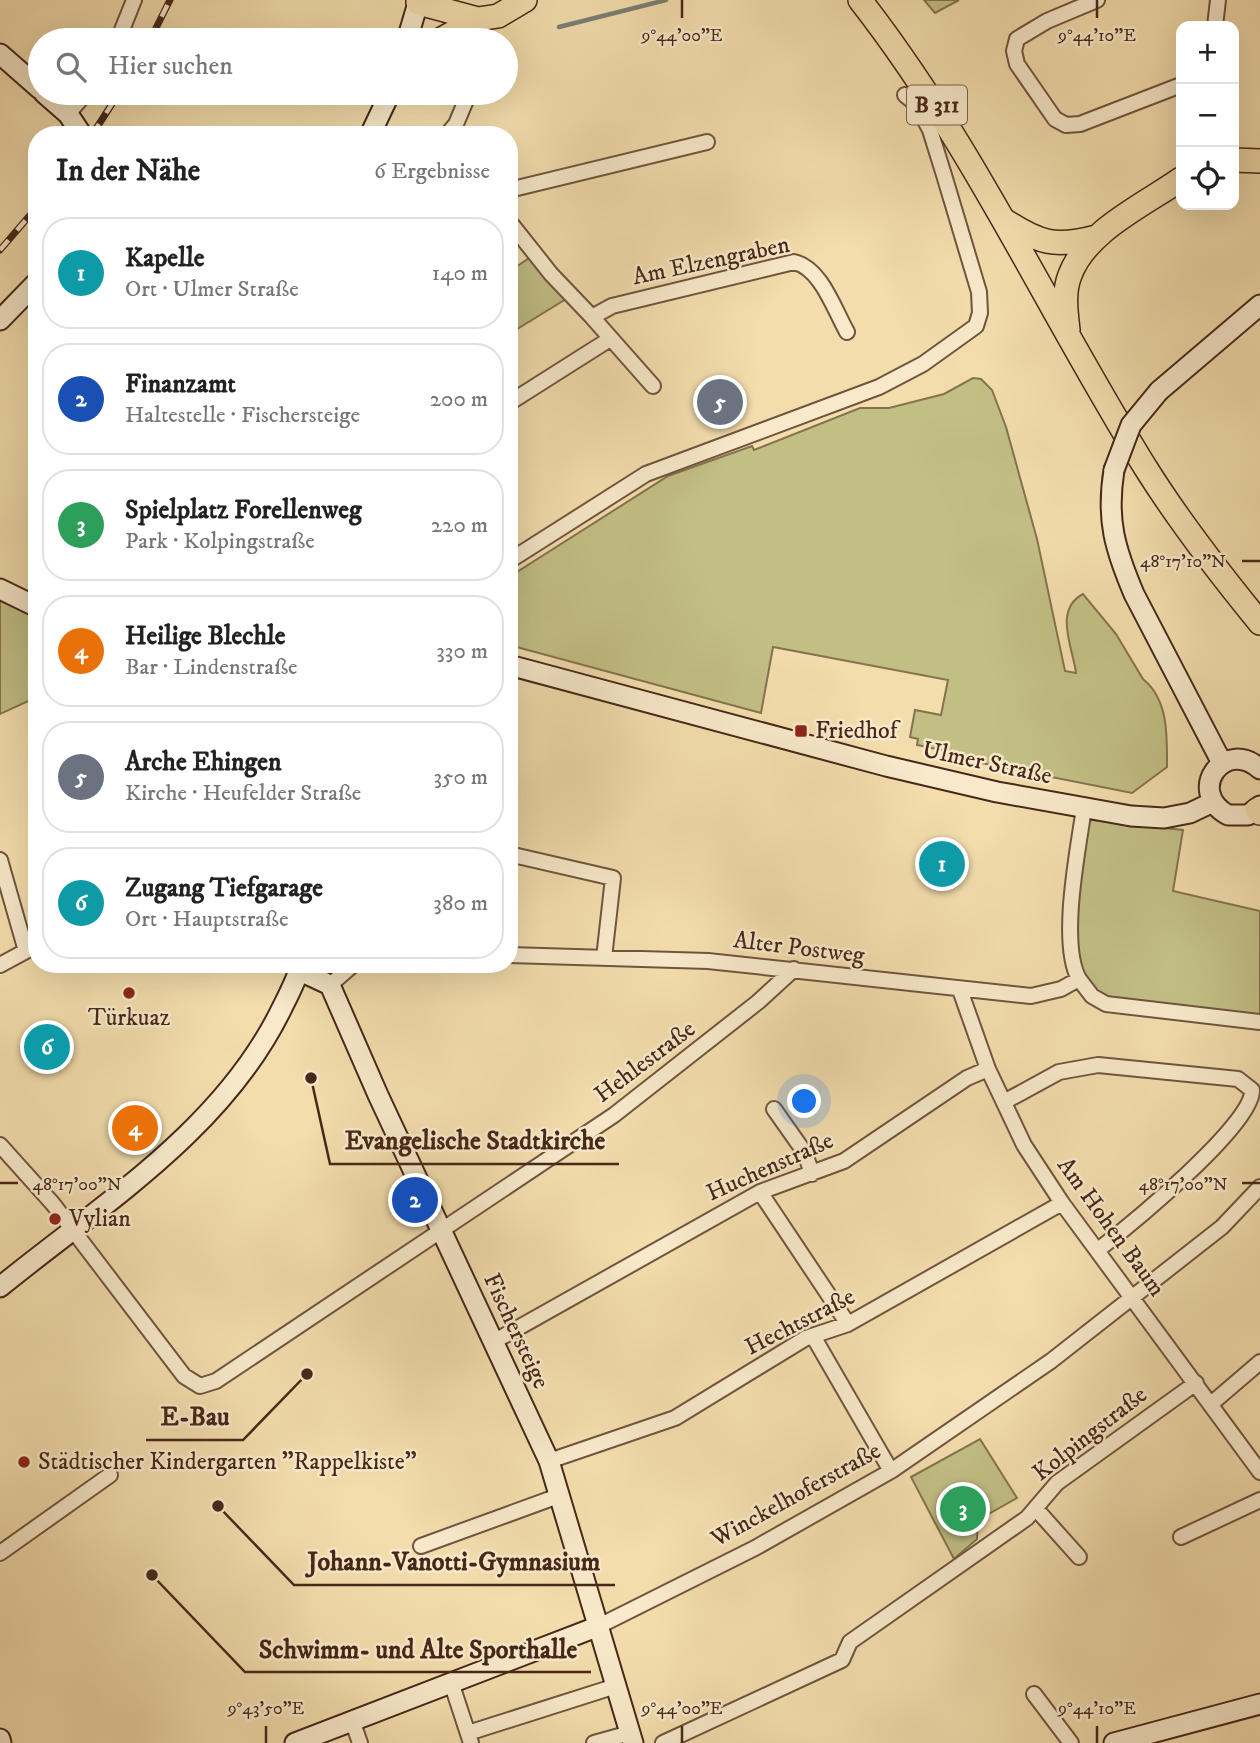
<!DOCTYPE html>
<html lang="de">
<head>
<meta charset="utf-8">
<style>
	body { margin:0; font-family:"IM FELL DW Pica",serif; background:#f6f6f6; color:#222 }
	.controls { position:absolute; right:21px; top:21px; display:grid; overflow:hidden; border-radius:14px; box-shadow:0 7px 28px #0002 }
	.controls button { width:63px; height:63px; display:grid; place-items:center; padding:0; border:0; border-bottom:2px solid #e0e0e0; background:#fff; color:#222; font:35px sans-serif }
	.you { position:absolute; left:805px; top:1102px; width:24px; height:24px; margin:-18px; border:5px solid #fff; border-radius:50%; background:#1a73e8; box-shadow:0 0 0 10px #1a73e833 }
	.badge { display:grid; place-items:center; width:46px; height:46px; border-radius:50%; background:#1a73e8; color:#fff; font-size:23px; font-weight:700 }
	.pin { position:absolute; translate:-50% -50%; border:4px solid #fff; box-shadow:0 2px 7px #0006 }
	.list { margin:0; padding:0; list-style:none }
	h2 { display:flex; justify-content:space-between; align-items:center; height:91px; margin:0; padding:0 28px; font-size:30px }
	h2 small { font-size:23px; font-weight:400; color:#767676 }
	.list li { display:grid; grid-template-columns:46px 1fr auto; gap:21px; align-items:center; box-sizing:border-box; height:112px; margin:0 14px 14px; padding:0 14px; border:2px solid #e0e0e0; border-radius:28px }
	.list b { display:block; font-size:26px; white-space:nowrap }
	.list p { margin:0; font-size:23px; white-space:nowrap; color:#767676 }
	.list em { font-size:23px; font-style:normal; color:#767676 }
	.icon { flex:none; width:38px; height:38px; fill:none; stroke:currentColor; stroke-width:2; stroke-linecap:round; stroke-linejoin:round }
	.map { position:relative; flex:none; width:1260px; height:1743px; overflow:hidden }
	.search { position:absolute; background:#fff; box-shadow:0 7px 28px #0002; left:28px; top:28px; width:490px; height:77px; display:flex; align-items:center; gap:18px; box-sizing:border-box; padding:0 24px; border-radius:38px; color:#767676; font-size:26px }
	.panel { position:absolute; background:#fff; box-shadow:0 7px 28px #0002; left:28px; top:126px; width:490px; height:847px; border-radius:28px }
	.map>svg:first-child { display:block }
</style>
</head>
<body>
<div class="map">
<svg width="1260" height="1743" viewBox="0 0 1260 1743">
	<rect width="100%" height="100%" fill="#f3ddad"/>
	<filter id="stains"><feTurbulence type="fractalNoise" baseFrequency=".00286" numOctaves="4"/><feColorMatrix values="0 0 0 0 .2 0 0 0 0 .09 0 0 0 0 .02 0 0 0 .5 -.17"/></filter>
	<radialGradient id="worn" r=".72"><stop offset=".6" stop-color="#630" stop-opacity="0"/><stop offset="1" stop-color="#630" stop-opacity=".3"/></radialGradient>
	<path fill="#c2bf85" stroke="#84734f" stroke-width="2" d="M 924,0 L 959,0 L 935,13 Z
		M 529,258 L 566,299 L 509,334 L 509,272 Z
		M 973,378 L 981,379 L 992,390 L 1006,427 L 1037,539 L 1065,671 L 1076,673 C 1073,648 1053,610 1083,594 L 1116,634 L 1143,679 C 1169,700 1167,737 1167,767 L 1132,793 L 946,756 L 946,751 L 917,745 L 918,739 L 910,737 L 915,710 L 941,715 L 948,680 L 773,647 L 761,713 L 509,645 L 509,577 L 668,476 L 752,446 L 754,450 L 860,408 L 889,408 L 944,394 Z
		M 0,589 L 37,607 L 37,697 L 0,714 Z
		M 1082,819 L 1183,830 L 1173,891 L 1260,911 L 1260,1022 L 1092,996 C 1056,948 1076,875 1082,819 Z
		M 980,1439 L 1017,1498 L 978,1520 L 977,1539 L 954,1559 L 911,1477 Z"/>
	<g fill="none" stroke-linecap="round" stroke-linejoin="round">
		<path stroke="#7c7f76" stroke-width="4.5" d="M 559,27 L 666,0"/>
		<g stroke="#72543e" stroke-width="18">
			<path id="street" d="M 1097,0 L 1047,21 L 1017,39 L 1014,51 L 1017,64 L 1055,119 L 1066,125 L 1080,124 L 1181,85
				M 1215,26 L 1218,0
				M 118,40 L 134,0
				M 68,114 L 86,93
				M 447,135 L 456,124 L 469,93
				M 509,190 L 707,142
				M 509,221 L 551,274 L 592,317 L 612,306 L 794,262 C 821,268 834,309 847,332
				M 592,317 L 653,386
				M 509,403 L 610,339
				M 509,561 L 646,474 L 879,387 L 923,364 L 976,326 L 980,313 L 979,292 L 944,175 L 930,130 L 916,104 L 905,95
				M 509,854 L 613,878 L 604,958
				M 0,860 L 26,951
				M 509,955 L 708,961 L 1031,996 L 1061,989 L 1079,979 L 1092,996 L 1106,1004 L 1260,1022
				M 0,965 L 37,945
				M 1079,979 C 1059,943 1078,850 1084,808
				M 330,985 L 354,964
				M 960,990 L 988,1069 L 1024,1145 L 1062,1203 L 1260,1472
				M 1004,1102 L 1059,1072 L 1098,1065 L 1238,1079 L 1252,1090 C 1254,1124 1129,1226 1098,1250
				M 774,1109 L 805,1153 L 812,1174
				M 0,1145 L 53,1204 L 184,1376 L 200,1386 L 216,1381 L 614,1115 L 758,1002 L 794,969
				M 760,1192 L 848,1324
				M 813,1336 L 891,1471
				M 493,1342 L 760,1192 L 844,1161 L 967,1078 L 988,1069
				M 1211,1404 L 1260,1362
				M 549,1461 L 675,1418 L 806,1338 L 848,1324 L 1062,1203
				M 1037,1510 L 1079,1557
				M 1181,1537 L 1260,1500
				M 421,1546 L 561,1495
				M 0,1553 L 110,1475
				M 599,1626 L 755,1548 L 891,1471 L 1051,1361 L 1222,1227 L 1260,1187
				M 451,1682 L 471,1743
				M 1034,1694 L 1071,1743
				M 352,1720 L 360,1743
				M 468,1733 L 616,1686
				M 594,1743 L 630,1733
				M 663,1743 L 842,1660 L 850,1642 L 1027,1518 L 1057,1483 L 1196,1383"/>
		</g>
		<g stroke="#472719" stroke-width="23">
			<path id="secondary" d="M 407,40 L 418,3
				M 0,54 L 40,89
				M 44,93 L 68,114 L 82,135
				M 370,135 L 390,93
				M 0,320 L 37,282
				M 1159,391 L 1260,305
				M 1114,470 C 1106,520 1115,549 1134,594 L 1222,763
				M 0,589 L 37,607
				M 509,665 L 886,766 L 997,792 L 1131,816 L 1164,818 L 1190,813 L 1213,802
				M 1260,769 C 1225,737 1185,791 1228,815 L 1248,815 L 1260,806
				M 300,971 L 330,985 L 378,1095 L 549,1461 L 633,1743
				M 0,1287 C 102,1204 223,1130 282,1008 C 289,994 297,979 301,964
				M 0,1739 L 1,1743
				M 295,1743 L 599,1626
				M 1114,1743 L 1260,1704"/>
		</g>
		<g stroke="#472719" stroke-width="26">
			<path id="primary" d="M 418,0 L 418,3 L 478,19
				M 860,0 C 974,146 1049,313 1147,470 C 1181,524 1220,574 1260,623
				M 440,40 L 478,19 L 498,16 L 525,0
				M 1234,160 L 1260,161
				M 1004,220 C 1039,243 1055,248 1096,237
				M 1068,330 C 1066,312 1063,292 1070,275 C 1086,231 1144,205 1181,179
				M 1257,810 L 1260,813"/>
		</g>
		<use href="#street" stroke="#f7e9ca" stroke-width="14"/>
		<use href="#secondary" stroke="#f7e9ca" stroke-width="19"/>
		<use href="#primary" stroke="#f3ddad" stroke-width="23"/>
		<g stroke="#472719" stroke-width="7">
			<path id="rail" d="M 150,40 L 170,0
				M 92,135 L 119,93
				M 0,250 L 37,207"/>
		</g>
		<use href="#rail" stroke="#f7e9ca" stroke-width="4.5" stroke-dasharray="13" stroke-linecap="butt"/>
		<g stroke="#472719" stroke-width="23" stroke-linecap="butt">
			<path id="secondary-bridge" d="M 1114,470 L 1131,425 L 1159,391"/>
		</g>
		<use href="#secondary-bridge" stroke="#f7e9ca" stroke-width="19"/>
	</g>
	<path fill="none" stroke="#472719" stroke-width="2.5" d="M 682,0 L 682,18M 1097,0 L 1097,18M 1242,561 L 1260,561M 0,1183 L 18,1183M 1242,1183 L 1260,1183M 266,1726 L 266,1743M 682,1726 L 682,1743M 1097,1726 L 1097,1743"/>
	<g fill="#8f2418" stroke="#f7e9ca" stroke-width="2.5">
		<rect x="794" y="724" width="14" height="14" rx="3.5"/>
		<circle cx="129" cy="993" r="7"/>
		<circle cx="55" cy="1219" r="7"/>
		<circle cx="24" cy="1462" r="7"/>
	</g>
	<g text-anchor="middle" dominant-baseline="central" stroke-width="5" stroke-linejoin="round" paint-order="stroke">
		<rect fill="#f7e9ca" stroke="#7c614e" stroke-width="2" x="907" y="85.5" width="60" height="39" rx="5"/>
		<g font-size="23" font-weight="bold" fill="#472719">
			<text x="937" y="105">B 311</text>
		</g>
		<g font-size="24" fill="#472719" stroke="#f7e9ca">
			<text transform="translate(711 261) rotate(-12)">Am Elzengraben</text>
			<text transform="translate(987 763) rotate(12)">Ulmer Straße</text>
			<text transform="translate(799 948) rotate(7)">Alter Postweg</text>
			<text transform="translate(645 1062) rotate(-37)">Hehlestraße</text>
			<text transform="translate(770 1167) rotate(-24)">Huchenstraße</text>
			<text transform="translate(1111 1227) rotate(54)">Am Hohen Baum</text>
			<text transform="translate(800 1322) rotate(-27)">Hechtstraße</text>
			<text transform="translate(516 1331) rotate(65)">Fischersteige</text>
			<text transform="translate(1090 1434) rotate(-38)">Kolpingstraße</text>
			<text transform="translate(796 1495) rotate(-29)">Winckelhoferstraße</text>
		</g>
		<g font-size="24" fill="#472719" stroke="#f7e9ca" text-anchor="start">
			<text x="815" y="731">Friedhof</text>
			<text x="129" y="1018" text-anchor="middle">Türkuaz</text>
			<text x="69" y="1219">Vylian</text>
			<text x="38" y="1462">Städtischer Kindergarten "Rappelkiste"</text>
		</g>
	</g>
	<g font-size="18" text-anchor="middle" fill="#472719" stroke="#f7e9ca" stroke-width="5" stroke-linejoin="round" paint-order="stroke">
		<text x="682" y="41">9°44'00"E</text>
		<text x="1097" y="41">9°44'10"E</text>
		<text x="1183" y="567">48°17'10"N</text>
		<text x="77" y="1190">48°17'00"N</text>
		<text x="1183" y="1190">48°17'00"N</text>
		<text x="266" y="1714">9°43'50"E</text>
		<text x="682" y="1714">9°44'00"E</text>
		<text x="1097" y="1714">9°44'10"E</text>
	</g>
	<path fill="none" stroke="#472719" stroke-width="2.5" d="M311 1078L330 1164H619M307 1374L243 1440H146M218 1506L294 1585H615M152 1575L245 1672H591"/>
	<g fill="#472719" stroke="#f7e9ca" stroke-width="2.5">
		<circle cx="311" cy="1078" r="7"/>
		<circle cx="307" cy="1374" r="7"/>
		<circle cx="218" cy="1506" r="7"/>
		<circle cx="152" cy="1575" r="7"/>
	</g>
	<g font-size="26" text-anchor="middle" font-weight="bold" fill="#472719" stroke="#f7e9ca" stroke-width="5" stroke-linejoin="round" paint-order="stroke">
		<text x="475" y="1149">Evangelische Stadtkirche</text>
		<text x="195" y="1425">E-Bau</text>
		<text x="454" y="1570">Johann-Vanotti-Gymnasium</text>
		<text x="418" y="1658">Schwimm- und Alte Sporthalle</text>
	</g>
	<rect width="100%" height="100%" filter="url(#stains)"/>
	<rect width="100%" height="100%" fill="url(#worn)"/>
</svg>
<div class="controls">
<button>+</button>
<button>−</button>
<button><svg class="icon" aria-label="locate" viewBox="0 0 24 24"><circle cx="12" cy="12" r="6"/><path d="M12 2v4M12 18v4M2 12h4M18 12h4"/></svg></button>
</div>
<div class="you"></div>
<div class="pin badge" style="left:942px;top:864px;background:#0f9aa8">1</div>
<div class="pin badge" style="left:415px;top:1200px;background:#1a4fb4">2</div>
<div class="pin badge" style="left:963px;top:1509px;background:#2e9e5b">3</div>
<div class="pin badge" style="left:135px;top:1128px;background:#e8710a">4</div>
<div class="pin badge" style="left:720px;top:402px;background:#6b7280">5</div>
<div class="pin badge" style="left:47px;top:1047px;background:#0f9aa8">6</div>
<div class="search"><svg class="icon" aria-label="search" viewBox="0 0 24 24"><circle cx="10" cy="10" r="6"/><path d="M15 15l6 6"/></svg>Hier suchen</div>
<section class="panel">
<h2>In der Nähe<small>6 Ergebnisse</small></h2>
<ul class="list">
<li><span class="badge" style="background:#0f9aa8">1</span><div><b>Kapelle</b><p>Ort · Ulmer Straße</p></div><em>140 m</em></li>
<li><span class="badge" style="background:#1a4fb4">2</span><div><b>Finanzamt</b><p>Haltestelle · Fischersteige</p></div><em>200 m</em></li>
<li><span class="badge" style="background:#2e9e5b">3</span><div><b>Spielplatz Forellenweg</b><p>Park · Kolpingstraße</p></div><em>220 m</em></li>
<li><span class="badge" style="background:#e8710a">4</span><div><b>Heilige Blechle</b><p>Bar · Lindenstraße</p></div><em>330 m</em></li>
<li><span class="badge" style="background:#6b7280">5</span><div><b>Arche Ehingen</b><p>Kirche · Heufelder Straße</p></div><em>350 m</em></li>
<li><span class="badge" style="background:#0f9aa8">6</span><div><b>Zugang Tiefgarage</b><p>Ort · Hauptstraße</p></div><em>380 m</em></li>
</ul>
</section>
</div>
</body>
</html>
